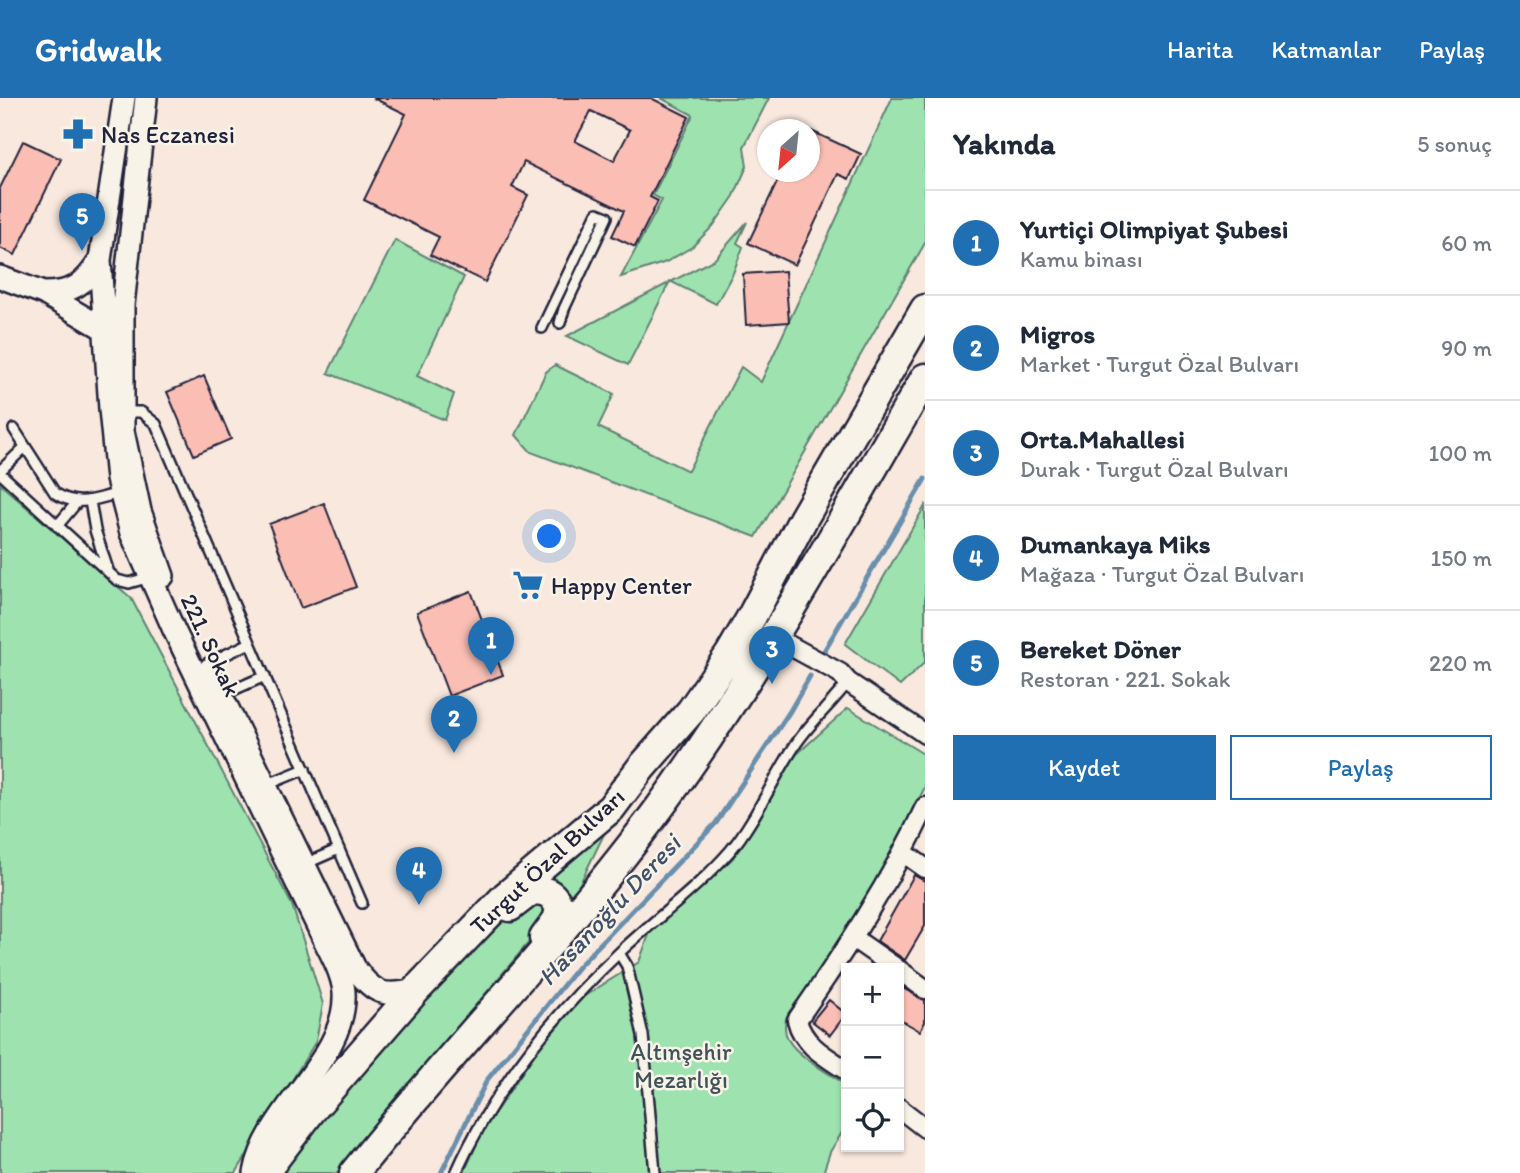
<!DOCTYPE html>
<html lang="tr">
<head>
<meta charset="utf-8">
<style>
	body { margin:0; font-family:Itim,sans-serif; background:#f6f6f7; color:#1f2937 }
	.controls { position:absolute; right:21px; bottom:21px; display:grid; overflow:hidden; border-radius:0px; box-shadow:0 2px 5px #0004 }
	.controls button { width:63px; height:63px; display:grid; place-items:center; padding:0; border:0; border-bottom:2px solid #e0e1e3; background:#fff; color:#1f2937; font:35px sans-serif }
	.compass { position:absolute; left:757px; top:21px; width:63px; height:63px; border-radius:50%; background:#fff; box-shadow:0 2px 5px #0004; rotate:207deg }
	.you { position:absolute; left:550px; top:439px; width:24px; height:24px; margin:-18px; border:5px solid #fff; border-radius:50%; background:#1a73e8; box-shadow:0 0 0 10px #1a73e833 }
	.badge { display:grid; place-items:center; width:46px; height:46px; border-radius:50%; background:#1f6fb2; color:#fff; font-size:23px; font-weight:700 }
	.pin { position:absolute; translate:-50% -58px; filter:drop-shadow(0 2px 4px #0008) }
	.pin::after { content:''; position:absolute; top:37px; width:24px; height:21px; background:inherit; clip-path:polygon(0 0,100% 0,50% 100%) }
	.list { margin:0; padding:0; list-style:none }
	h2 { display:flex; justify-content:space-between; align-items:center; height:91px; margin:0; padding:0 28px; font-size:30px }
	h2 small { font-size:23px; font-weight:400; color:#747a83 }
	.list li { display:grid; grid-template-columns:46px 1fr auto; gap:21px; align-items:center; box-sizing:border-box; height:105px; padding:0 28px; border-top:2px solid #e0e1e3 }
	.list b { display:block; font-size:26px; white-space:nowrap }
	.list p { margin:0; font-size:23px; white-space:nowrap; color:#747a83 }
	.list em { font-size:23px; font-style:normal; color:#747a83 }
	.actions { display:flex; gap:14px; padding:21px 28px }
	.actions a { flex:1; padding:16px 0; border:2px solid #1f6fb2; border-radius:0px; text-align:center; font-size:24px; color:#1f6fb2 }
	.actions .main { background:#1f6fb2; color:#fff }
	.icon { flex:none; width:38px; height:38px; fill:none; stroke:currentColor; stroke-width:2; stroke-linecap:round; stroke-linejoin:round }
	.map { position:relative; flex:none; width:925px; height:1075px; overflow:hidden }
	header { display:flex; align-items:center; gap:42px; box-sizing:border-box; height:98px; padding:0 35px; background:#1f6fb2; color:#fff }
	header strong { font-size:33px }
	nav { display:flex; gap:38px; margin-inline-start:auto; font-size:24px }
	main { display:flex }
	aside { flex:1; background:#fff }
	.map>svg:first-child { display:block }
</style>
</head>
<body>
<header>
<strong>Gridwalk</strong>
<nav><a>Harita</a><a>Katmanlar</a><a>Paylaş</a></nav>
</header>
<main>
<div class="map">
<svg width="925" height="1075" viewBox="0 0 925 1075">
	<rect width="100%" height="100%" fill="#f8e8de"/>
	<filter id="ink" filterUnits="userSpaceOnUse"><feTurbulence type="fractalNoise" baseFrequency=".0143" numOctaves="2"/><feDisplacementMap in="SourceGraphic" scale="14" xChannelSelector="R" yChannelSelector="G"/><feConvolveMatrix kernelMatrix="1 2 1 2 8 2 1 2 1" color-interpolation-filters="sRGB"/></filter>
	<g filter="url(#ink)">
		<path fill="#9ee3af" stroke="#608275" stroke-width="2" d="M 661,0 L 769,0 L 744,49 L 747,68 L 734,98 L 713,128 L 692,149 L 666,164 L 621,179 L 662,102 L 653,97 L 693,17 Z
			M 892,0 L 925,0 L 925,145 L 756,439 L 531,354 L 516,337 L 546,274 L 555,267 L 614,296 L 598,329 L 688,373 L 741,269 L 761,284 Z
			M 747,124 L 737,145 L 743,149 L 733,175 L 716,206 L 670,183 L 628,267 L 567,238 L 715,161 Z
			M 395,142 L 464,179 L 417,278 L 454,296 L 445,322 L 328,275 Z
			M 0,386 L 131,500 L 292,807 L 323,906 L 316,943 L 236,1075 L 0,1075 Z
			M 925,408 L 925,564 L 900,588 L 845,546 Z
			M 848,610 L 925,657 L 925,689 L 853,831 L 789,914 C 785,922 783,932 788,941 C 796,958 831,976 846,987 L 846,1028 L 830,1054 L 823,1075 L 464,1075 L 482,1034 L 538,951 L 583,899 L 639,864 L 650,834 L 733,760 L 796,657 Z
			M 607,730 L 571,804 L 545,780 Z
			M 530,797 L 548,802 L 540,831 L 366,1038 L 339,1075 L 281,1075 L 314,1031 L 428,898 Z"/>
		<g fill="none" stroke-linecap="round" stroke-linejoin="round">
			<path stroke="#698fad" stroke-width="5" d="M 824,553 L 925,381
				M 441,1075 L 487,982 L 578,869 L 716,725 L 790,613 L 810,578"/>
		</g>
		<path fill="#fabeb4" stroke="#22223b" stroke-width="2" fill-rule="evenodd" d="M 373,0 L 651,0 L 689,19 L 650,99 L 658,103 L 635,149 L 612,138 L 624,113 L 524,64 L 512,89 L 528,97 L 485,184 L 430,157 L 439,139 L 364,102 L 406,16 ZM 591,13 L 630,32 L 614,63 L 575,43 Z
			M 809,32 L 861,56 L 849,81 L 838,76 L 795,167 L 748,145 L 782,74 L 809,74 Z
			M 23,43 L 61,61 L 15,157 L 0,150 L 0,90 Z
			M 785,173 L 789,224 L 746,227 L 743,176 Z
			M 204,278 L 231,341 L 194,357 L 167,294 Z
			M 324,405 L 356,489 L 301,510 L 269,426 Z
			M 471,493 L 503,577 L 449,598 L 417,514 Z
			M 914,777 L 925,783 L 925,828 L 905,862 L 877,843 Z
			M 899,888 L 925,902 L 925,924 L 920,933 L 899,921 Z
			M 829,902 L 846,916 L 830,937 L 812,923 Z"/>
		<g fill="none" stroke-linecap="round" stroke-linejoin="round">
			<g stroke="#22223b" stroke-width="14">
				<path id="service" d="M 542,230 L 597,115 L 607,119 L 564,211 L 560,225
					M 124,314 L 141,314 L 156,326 L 362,805
					M 14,331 L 55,395 C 76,410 99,401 121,394
					M 0,373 L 25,349
					M 0,375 L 117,482 L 129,485 L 150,479
					M 90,403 L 95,432 L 108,472
					M 57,428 L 78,403
					M 206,566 L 250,545
					M 222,597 L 265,578
					M 266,687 L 305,671
					M 305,766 L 339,751
					M 619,855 L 627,868 L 643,937 L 655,1075
					M 456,1075 C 494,990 552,918 620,854 C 656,820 697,791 730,753 C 754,725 773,681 794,649 C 809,625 831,607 848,584"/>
			</g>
			<g stroke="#22223b" stroke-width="23">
				<path id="minor" d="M 774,539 L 840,575 L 848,584 L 925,636
					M 904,755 L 925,770
					M 853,840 L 896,870
					M 899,872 L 925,891
					M 846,972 C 826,959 803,947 797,922 C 844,854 890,785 925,709
					M 899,1010 L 925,1030"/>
			</g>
			<g stroke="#22223b" stroke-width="26">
				<path id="tertiary" d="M 124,0 L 100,162 L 110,311 L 117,381 L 131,435 L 174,532 L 318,829 C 327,849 342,872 344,894 C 348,960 266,1011 255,1075
					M 146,0 L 123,207 L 123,333 L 140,413 L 163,478
					M 0,179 L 43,195 L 104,231
					M 43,195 C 73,195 84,187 100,162
					M 211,576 L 355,870 C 374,897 385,899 416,892"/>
			</g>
			<g stroke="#22223b" stroke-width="33">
				<path id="primary" d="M 510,809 L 532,792 C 548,792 555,797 560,812 L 557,822 L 544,840
					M 264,1075 L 311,1013 L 416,892 L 506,798 L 611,710 L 641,670 L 691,613 L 730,556 L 752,518 L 803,421 L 925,211
					M 354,1075 C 453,950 566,837 660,709 C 759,573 841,425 925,280"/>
			</g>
			<use href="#service" stroke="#f7f3e8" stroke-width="9"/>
			<use href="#minor" stroke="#f7f3e8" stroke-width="18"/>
			<use href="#tertiary" stroke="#f7f3e8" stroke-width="21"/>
			<use href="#primary" stroke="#f7f3e8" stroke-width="28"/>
		</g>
	</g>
	<defs>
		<g id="pharmacy-bare" transform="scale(2.415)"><path d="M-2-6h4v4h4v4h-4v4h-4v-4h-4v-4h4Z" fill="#1f6fb2" stroke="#f7f3e8" stroke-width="2.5" paint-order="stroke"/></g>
		<g id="supermarket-bare" transform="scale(2.415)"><path d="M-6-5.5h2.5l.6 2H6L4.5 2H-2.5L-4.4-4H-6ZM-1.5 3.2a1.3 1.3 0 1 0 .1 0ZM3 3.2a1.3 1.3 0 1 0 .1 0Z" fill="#1f6fb2" stroke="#f7f3e8" stroke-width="2.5" paint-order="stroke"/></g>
	</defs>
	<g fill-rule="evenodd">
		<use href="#pharmacy-bare" x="78" y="36"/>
		<use href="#supermarket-bare" x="528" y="487"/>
	</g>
	<g text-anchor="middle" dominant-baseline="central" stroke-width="5" stroke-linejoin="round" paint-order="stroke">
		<g font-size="24" fill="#22223b" stroke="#f7f3e8" text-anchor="start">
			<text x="101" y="36">Nas Eczanesi</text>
			<text x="551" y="487">Happy Center</text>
		</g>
		<g font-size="24" fill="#22223b" stroke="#f7f3e8">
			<text transform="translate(211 547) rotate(65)">221. Sokak</text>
			<text transform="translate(547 763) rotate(-43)">Turgut Özal Bulvarı</text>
		</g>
		<g font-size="24" fill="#415258" stroke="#f7f3e8">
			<text x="681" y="953">Altınşehir<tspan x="681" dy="28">Mezarlığı</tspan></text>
		</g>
		<g font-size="26" font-style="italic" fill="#40506a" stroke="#f7f3e8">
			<text transform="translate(609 812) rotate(-47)">Hasanoğlu Deresi</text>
		</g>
	</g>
</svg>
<div class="controls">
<button>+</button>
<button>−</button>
<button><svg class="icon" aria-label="locate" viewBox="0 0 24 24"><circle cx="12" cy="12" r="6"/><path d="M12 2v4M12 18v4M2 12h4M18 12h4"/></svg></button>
</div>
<svg class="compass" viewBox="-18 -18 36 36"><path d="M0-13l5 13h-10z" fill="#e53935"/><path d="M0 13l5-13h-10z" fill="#747a83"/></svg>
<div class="you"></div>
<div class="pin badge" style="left:491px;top:577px">1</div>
<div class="pin badge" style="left:454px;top:655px">2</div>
<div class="pin badge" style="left:772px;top:586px">3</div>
<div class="pin badge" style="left:419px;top:807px">4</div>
<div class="pin badge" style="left:82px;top:153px">5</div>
</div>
<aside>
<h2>Yakında<small>5 sonuç</small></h2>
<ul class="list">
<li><span class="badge">1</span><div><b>Yurtiçi Olimpiyat Şubesi</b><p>Kamu binası</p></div><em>60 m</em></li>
<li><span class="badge">2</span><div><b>Migros</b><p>Market · Turgut Özal Bulvarı</p></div><em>90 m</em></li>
<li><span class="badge">3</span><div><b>Orta.Mahallesi</b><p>Durak · Turgut Özal Bulvarı</p></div><em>100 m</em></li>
<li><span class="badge">4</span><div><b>Dumankaya Miks</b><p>Mağaza · Turgut Özal Bulvarı</p></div><em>150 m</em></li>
<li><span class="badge">5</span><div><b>Bereket Döner</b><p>Restoran · 221. Sokak</p></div><em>220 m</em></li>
</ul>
<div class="actions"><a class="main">Kaydet</a><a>Paylaş</a></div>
</aside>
</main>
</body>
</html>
